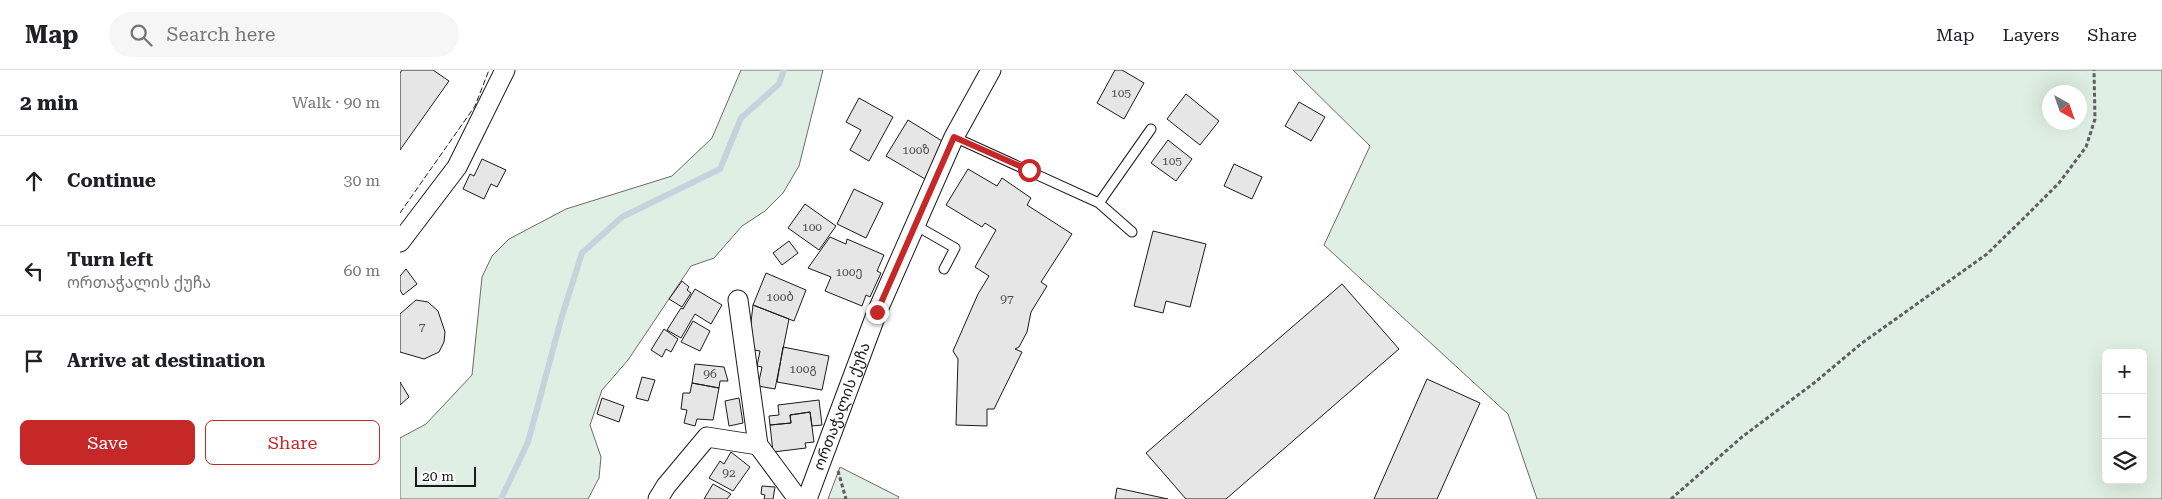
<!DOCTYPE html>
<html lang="en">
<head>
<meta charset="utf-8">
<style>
	body { margin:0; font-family:"Roboto Serif","Noto Sans Georgian",serif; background:#f6f6f6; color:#202124 }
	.controls { position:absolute; right:15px; bottom:15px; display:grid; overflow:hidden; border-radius:8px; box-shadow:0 5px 20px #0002 }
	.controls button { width:45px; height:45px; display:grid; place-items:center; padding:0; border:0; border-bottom:1px solid #e0e0e0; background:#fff; color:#202124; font:25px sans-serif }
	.compass { position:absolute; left:1642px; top:15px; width:45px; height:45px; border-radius:50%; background:#fff; box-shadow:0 5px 20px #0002; rotate:140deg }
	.scale { position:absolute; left:15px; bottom:12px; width:61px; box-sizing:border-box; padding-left:5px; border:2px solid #1a1a1a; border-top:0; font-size:14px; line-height:18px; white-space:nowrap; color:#1a1a1a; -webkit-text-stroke:4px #fff; paint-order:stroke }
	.stop { position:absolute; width:15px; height:15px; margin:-11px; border:4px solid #c62828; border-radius:50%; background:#fff }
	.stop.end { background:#c62828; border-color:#fff; box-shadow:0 1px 5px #0008 }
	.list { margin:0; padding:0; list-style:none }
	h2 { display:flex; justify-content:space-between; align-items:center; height:65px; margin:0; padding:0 20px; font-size:21px }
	h2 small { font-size:16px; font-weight:400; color:#757577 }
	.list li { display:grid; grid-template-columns:32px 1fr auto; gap:15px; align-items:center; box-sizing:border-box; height:90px; padding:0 20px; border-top:1px solid #e0e0e0 }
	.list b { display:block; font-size:19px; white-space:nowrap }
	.list p { margin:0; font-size:16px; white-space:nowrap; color:#757577 }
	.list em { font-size:16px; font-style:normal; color:#757577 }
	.actions { display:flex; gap:10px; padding:15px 20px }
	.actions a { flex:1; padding:11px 0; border:1px solid #c62828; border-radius:8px; text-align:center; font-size:18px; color:#c62828 }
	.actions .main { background:#c62828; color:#fff }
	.icon { flex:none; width:28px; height:28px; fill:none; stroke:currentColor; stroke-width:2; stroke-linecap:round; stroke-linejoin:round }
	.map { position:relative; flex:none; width:1762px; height:429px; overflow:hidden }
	header { display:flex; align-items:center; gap:30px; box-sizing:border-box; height:70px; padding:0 25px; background:#fff; border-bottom:1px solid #e0e0e0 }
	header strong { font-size:24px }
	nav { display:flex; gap:28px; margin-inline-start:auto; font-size:18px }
	.search { width:350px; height:45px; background:#f6f6f6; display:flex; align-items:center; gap:12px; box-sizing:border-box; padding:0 18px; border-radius:28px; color:#757577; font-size:19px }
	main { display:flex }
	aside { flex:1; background:#fff }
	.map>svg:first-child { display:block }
</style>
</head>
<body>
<header>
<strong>Map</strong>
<div class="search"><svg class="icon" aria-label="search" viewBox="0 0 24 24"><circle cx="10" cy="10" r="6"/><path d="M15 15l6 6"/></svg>Search here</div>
<nav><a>Map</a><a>Layers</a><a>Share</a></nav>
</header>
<main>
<aside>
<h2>2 min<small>Walk · 90 m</small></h2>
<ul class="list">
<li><svg class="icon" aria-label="ahead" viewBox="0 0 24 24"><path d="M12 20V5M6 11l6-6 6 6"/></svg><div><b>Continue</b></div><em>30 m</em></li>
<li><svg class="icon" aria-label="left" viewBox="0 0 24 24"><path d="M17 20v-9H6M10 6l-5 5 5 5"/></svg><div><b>Turn left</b><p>ორთაჭალის ქუჩა</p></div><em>60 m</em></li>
<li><svg class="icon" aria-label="arrive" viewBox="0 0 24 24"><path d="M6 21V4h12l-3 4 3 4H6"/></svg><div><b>Arrive at destination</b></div></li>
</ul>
<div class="actions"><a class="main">Save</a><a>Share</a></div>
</aside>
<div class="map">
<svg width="1762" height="429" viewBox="0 0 1762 429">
	<rect width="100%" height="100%" fill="#fff"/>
	<path fill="#e0efe3" stroke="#6a6a6a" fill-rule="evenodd" d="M 341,0 L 423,0 L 399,96 L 383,123 L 365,141 L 342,156 L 314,188 L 291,196 L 228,290 L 202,320 L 190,355 L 201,387 L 199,408 L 188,429 L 0,429 L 0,368 L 26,354 L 72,305 L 82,207 L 92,186 L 109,169 L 166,139 L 272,106 L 312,68 Z
		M 893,0 L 1762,0 L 1762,429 L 1137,429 L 1108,344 L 924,175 L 970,76 ZM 1680,22 L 1680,52 L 1650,52 L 1650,22 ZM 1706,283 L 1743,283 L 1743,410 L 1706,410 Z
		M 440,397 L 499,427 L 498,429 L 428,429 Z"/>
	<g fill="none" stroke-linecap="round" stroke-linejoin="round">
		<path stroke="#c6d2dc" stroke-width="6" d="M 101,429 L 128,372 L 162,246 L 182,183 L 222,147 L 320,99 L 341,48 L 379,14 L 384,0"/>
	</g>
	<path fill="#e6e6e6" stroke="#1a1a1a" d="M 2,0 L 33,0 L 49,11 L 0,80 L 0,3 Z
		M 715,0 L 722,0 L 744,13 L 724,49 L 697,33 Z
		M 786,24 L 819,51 L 800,75 L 767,49 Z
		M 459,28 L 493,47 L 469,91 L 450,80 L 461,60 L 446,52 Z
		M 899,32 L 925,47 L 911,71 L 885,56 Z
		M 508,50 L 547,74 L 525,109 L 486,86 Z
		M 768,70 L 792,89 L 776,111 L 751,93 Z
		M 82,89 L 106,100 L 97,117 L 91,114 L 84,129 L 63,119 L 70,104 L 74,106 Z
		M 834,94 L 862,107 L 852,129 L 824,116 Z
		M 568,99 L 597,116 L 602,108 L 631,128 L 627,135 L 672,164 L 641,212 L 647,216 L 631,242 L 627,262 L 619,277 L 615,279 L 622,282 L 594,339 L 587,339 L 587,356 L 556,355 L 558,289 L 553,281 L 578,224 L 589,206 L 575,197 L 596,160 L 585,153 L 582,157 L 546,135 Z
		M 454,119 L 483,133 L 466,168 L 437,154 Z
		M 405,134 L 436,156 L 419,180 L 388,158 Z
		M 753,161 L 806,174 L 790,237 L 766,231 L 763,243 L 734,236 Z
		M 430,167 L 446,174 L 447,169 L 484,185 L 477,201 L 481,203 L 470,227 L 466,225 L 462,236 L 425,221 L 431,207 L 408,198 Z
		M 389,171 L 398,183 L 382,195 L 373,183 Z
		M 6,199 L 17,214 L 3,225 L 0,220 L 0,206 Z
		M 366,203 L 406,220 L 394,251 L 353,235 Z
		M 282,211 L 289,217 L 287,220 L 291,223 L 282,237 L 269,229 Z
		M 942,214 L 999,279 L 826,429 L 786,429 L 746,383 Z
		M 295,219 L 322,235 L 311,254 L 295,244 L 281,268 L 267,260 L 281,238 L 283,239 Z
		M 16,230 L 28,232 L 38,241 L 45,262 L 44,272 L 39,282 L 24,289 L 0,282 L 0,244 Z
		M 353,235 L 389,249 L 375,319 L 358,316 L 362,297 L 357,296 L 360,281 L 348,279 Z
		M 293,251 L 310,261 L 300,281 L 281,272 Z
		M 264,259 L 278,269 L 271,282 L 266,279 L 262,287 L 251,280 Z
		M 383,277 L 429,286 L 422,320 L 377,312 Z
		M 295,294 L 324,297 L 328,311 L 320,311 L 319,318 L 292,313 Z
		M 242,307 L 255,310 L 248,331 L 236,328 Z
		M 1027,309 L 1080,333 L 1037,429 L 974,429 Z
		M 0,312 L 9,327 L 0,335 Z
		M 292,313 L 319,318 L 313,350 L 297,349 L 295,356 L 284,353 L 287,340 L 281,339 L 283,323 L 290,323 Z
		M 202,328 L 224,336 L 219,352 L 197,344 Z
		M 339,328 L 343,353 L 329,356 L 325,331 Z
		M 419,330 L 422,355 L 412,356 L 410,342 L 390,345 L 391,353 L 370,355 L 369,346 L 379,345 L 378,335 Z
		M 410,342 L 414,372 L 405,373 L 406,378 L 373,382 L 370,355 L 391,353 L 390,345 Z
		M 331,382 L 350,397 L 333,421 L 309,408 L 320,391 L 324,394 Z
		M 313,414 L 331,424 L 327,429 L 304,429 Z
		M 362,416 L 375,417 L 373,429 L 364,429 L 365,425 L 361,424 Z
		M 717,418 L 768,429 L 715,429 Z"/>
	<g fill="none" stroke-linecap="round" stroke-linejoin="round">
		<g stroke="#1a1a1a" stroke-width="11">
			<path id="lane" d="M 554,67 L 699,133 L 732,162
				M 699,133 L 751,59
				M 515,155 L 555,178 L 544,199"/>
		</g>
		<g stroke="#1a1a1a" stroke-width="21">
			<g id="street">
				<path d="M 0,172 L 57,97 L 105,0"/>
				<path d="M 338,230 L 358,375 L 398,429"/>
				<path d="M 258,429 L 266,416 L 307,367 L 358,375"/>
				<path id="s1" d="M 407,429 L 477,242 L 554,67 L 591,0"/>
			</g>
		</g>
		<path stroke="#5f5f5f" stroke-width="3" stroke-dasharray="4 2.5" stroke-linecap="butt" d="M 438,401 L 446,429
			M 1271,429 L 1342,367 L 1414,313 L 1462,273 L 1587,184 L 1625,147 L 1659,113 L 1686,77 L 1695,49 L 1694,0"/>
		<use href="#lane" stroke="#fff" stroke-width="9"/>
		<use href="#street" stroke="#fff" stroke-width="19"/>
		<path stroke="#1a1a1a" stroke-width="1" stroke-dasharray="6 2.5" stroke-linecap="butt" d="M 0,143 L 75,36 L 89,0"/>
	</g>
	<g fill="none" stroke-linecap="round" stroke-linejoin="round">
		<path stroke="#c62828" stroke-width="6" d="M 477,242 L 554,67 L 629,100"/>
	</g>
	<g text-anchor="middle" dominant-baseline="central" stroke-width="4" stroke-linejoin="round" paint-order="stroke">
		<g font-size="12" fill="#4d4d4d">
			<text x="721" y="23">105</text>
			<text x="516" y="80">100ზ</text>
			<text x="772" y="91">105</text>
			<text x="412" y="157">100</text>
			<text x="449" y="202">100ე</text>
			<text x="380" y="227">100ბ</text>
			<text x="607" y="229">97</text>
			<text x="22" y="257">7</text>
			<text x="403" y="299">100გ</text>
			<text x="310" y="304">96</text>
			<text x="329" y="403">92</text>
		</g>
		<g font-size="15" fill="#1a1a1a" stroke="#fff">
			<text stroke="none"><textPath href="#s1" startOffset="99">ორთაჭალის ქუჩა</textPath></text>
		</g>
	</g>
</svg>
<div class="controls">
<button>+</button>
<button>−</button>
<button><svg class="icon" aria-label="layers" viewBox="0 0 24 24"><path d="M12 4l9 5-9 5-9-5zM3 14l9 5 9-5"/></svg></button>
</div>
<svg class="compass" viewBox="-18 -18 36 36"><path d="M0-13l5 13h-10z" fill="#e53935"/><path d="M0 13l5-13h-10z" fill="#757577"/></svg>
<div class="scale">20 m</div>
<div class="stop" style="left:629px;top:100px"></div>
<div class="stop end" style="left:477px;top:242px"></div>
</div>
</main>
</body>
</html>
